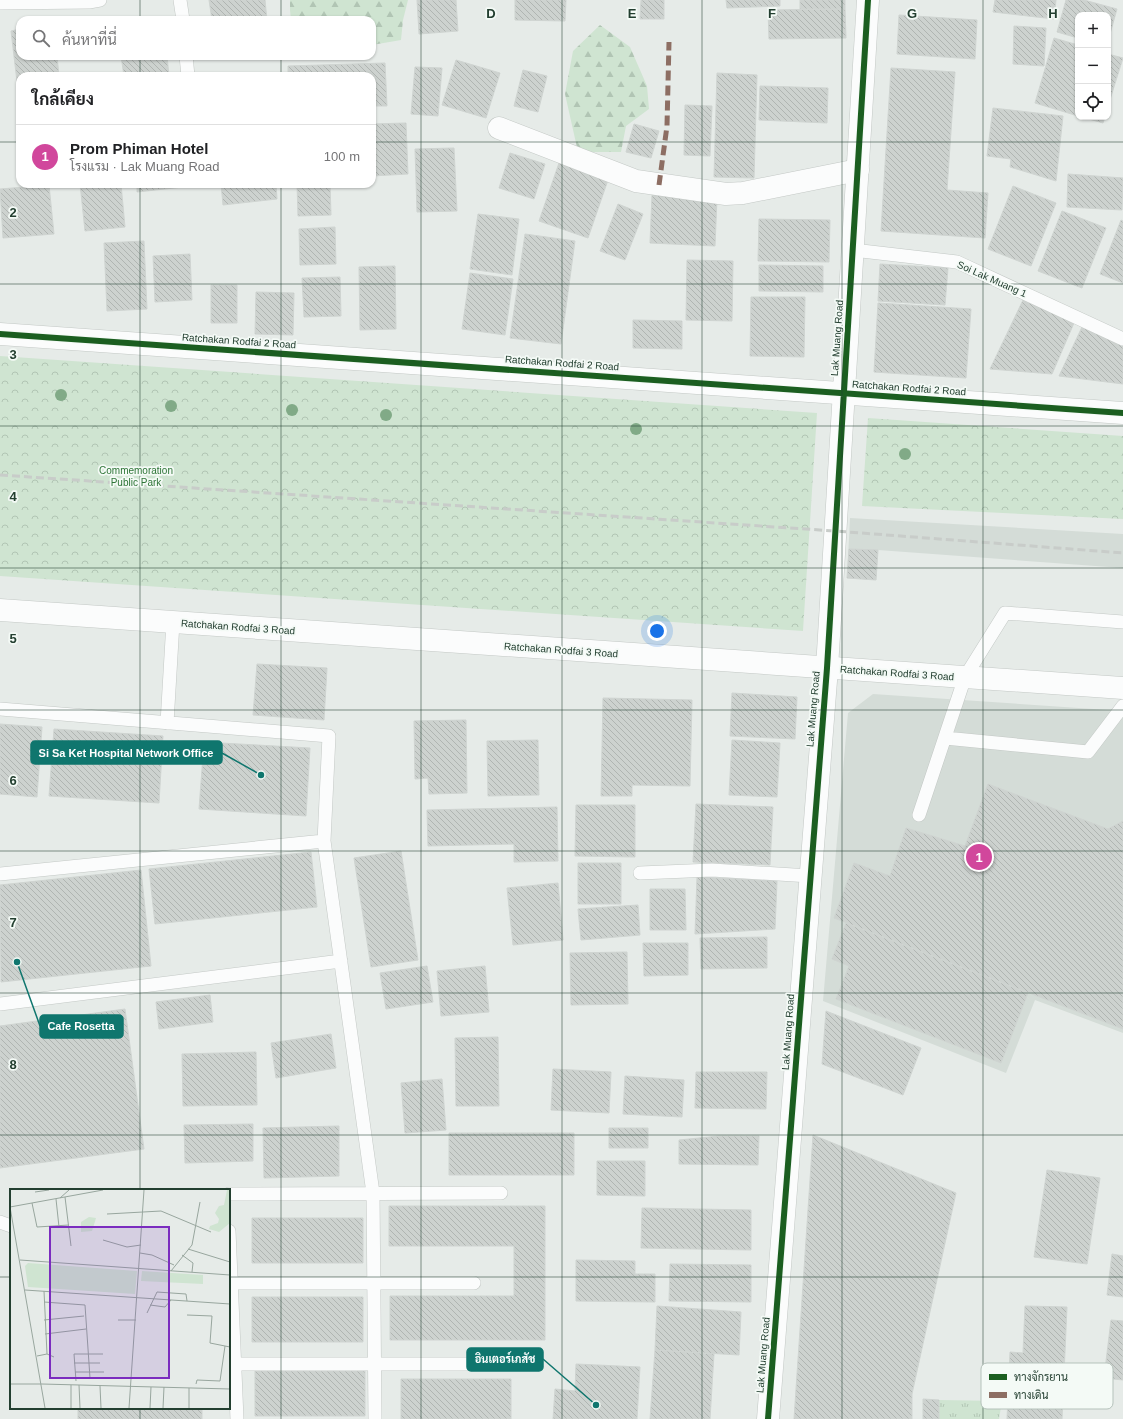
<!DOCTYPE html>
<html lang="th">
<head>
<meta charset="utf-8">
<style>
	body { margin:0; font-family:Arial,Sarabun,sans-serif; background:#f6f6f6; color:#202124 }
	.controls { position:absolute; right:12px; top:12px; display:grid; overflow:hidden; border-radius:8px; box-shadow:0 1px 3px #0004 }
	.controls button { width:36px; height:36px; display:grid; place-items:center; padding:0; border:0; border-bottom:1px solid #e0e0e0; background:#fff; color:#202124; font:20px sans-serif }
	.you { position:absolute; left:657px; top:631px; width:14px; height:14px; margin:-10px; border:3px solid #fff; border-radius:50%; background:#1a73e8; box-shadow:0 0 0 6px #1a73e833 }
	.badge { display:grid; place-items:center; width:26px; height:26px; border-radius:50%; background:#111827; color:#fff; font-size:13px; font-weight:700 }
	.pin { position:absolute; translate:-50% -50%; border:2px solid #fff; box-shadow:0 1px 4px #0006 }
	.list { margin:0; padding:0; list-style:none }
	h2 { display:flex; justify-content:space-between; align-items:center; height:52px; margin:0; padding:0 16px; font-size:17px }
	h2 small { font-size:13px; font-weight:400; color:#757577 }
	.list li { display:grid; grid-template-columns:26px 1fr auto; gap:12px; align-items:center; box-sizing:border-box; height:64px; padding:0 16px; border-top:1px solid #e0e0e0 }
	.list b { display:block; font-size:15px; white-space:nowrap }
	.list p { margin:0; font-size:13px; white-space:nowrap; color:#757577 }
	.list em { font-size:13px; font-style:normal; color:#757577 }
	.icon { flex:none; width:22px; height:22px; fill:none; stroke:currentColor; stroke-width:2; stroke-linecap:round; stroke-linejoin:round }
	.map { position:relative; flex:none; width:1123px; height:1419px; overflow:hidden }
	.search { position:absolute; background:#fff; box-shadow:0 1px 3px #0004; left:16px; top:16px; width:360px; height:44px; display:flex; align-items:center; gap:10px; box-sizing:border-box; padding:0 14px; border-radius:12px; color:#757577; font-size:15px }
	.panel { position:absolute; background:#fff; box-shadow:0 1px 3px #0004; left:16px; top:72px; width:360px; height:116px; border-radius:12px }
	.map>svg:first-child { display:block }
</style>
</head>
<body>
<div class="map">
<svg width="1123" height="1419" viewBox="0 0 1123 1419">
	<defs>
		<pattern id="grass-tufts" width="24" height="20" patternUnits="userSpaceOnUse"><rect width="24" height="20" fill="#cfe4d1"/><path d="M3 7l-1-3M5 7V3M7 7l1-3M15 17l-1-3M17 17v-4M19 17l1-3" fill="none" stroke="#b1c5b4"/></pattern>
		<pattern id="forest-firs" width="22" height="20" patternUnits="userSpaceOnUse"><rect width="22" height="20" fill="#cfe4d1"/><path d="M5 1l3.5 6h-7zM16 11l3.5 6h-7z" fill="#b1c5b4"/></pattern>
		<pattern id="park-crowns" width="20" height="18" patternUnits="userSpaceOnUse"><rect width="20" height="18" fill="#cfe4d1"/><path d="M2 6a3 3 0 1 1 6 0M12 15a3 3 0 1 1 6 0" fill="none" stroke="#b1c5b4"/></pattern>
		<pattern id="building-back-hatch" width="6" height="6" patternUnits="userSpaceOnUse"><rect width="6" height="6" fill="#cdd2cf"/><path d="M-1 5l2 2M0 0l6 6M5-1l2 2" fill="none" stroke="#b0b5b2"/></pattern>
	</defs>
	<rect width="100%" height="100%" fill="#e6ebe8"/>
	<path fill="#d4dcd7" d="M 850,518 L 1123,534 L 1123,568 L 878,550 L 876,580 L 847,578 Z
		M 873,694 L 1123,711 L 1123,1033 L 1035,1000 L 1006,1073 L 823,1001 L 848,713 Z"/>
	<path fill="url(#grass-tufts)" d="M 939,1400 L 1002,1401 L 999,1419 L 939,1419 Z"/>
	<path fill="url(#forest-firs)" d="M 290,0 L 408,0 L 403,20 L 401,40 L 372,45 L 372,20 L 291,20 L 290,10 Z
		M 600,25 L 630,47 L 647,86 L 649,109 L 626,126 L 621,152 L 578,152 L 565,94 L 573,51 Z"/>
	<path fill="url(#park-crowns)" d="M 0,356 L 817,413 L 803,631 L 0,576 Z
		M 868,418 L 1123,436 L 1123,519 L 862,506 Z"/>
	<path fill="url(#building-back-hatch)" stroke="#cfd4d1" d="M 209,0 L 265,0 L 267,20 L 212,20 Z
		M 417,0 L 456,0 L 458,31 L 419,34 Z
		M 515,0 L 566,0 L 565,21 L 515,20 Z
		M 641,0 L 664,0 L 664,19 L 640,19 Z
		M 726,0 L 780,0 L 780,6 L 727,8 Z
		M 800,0 L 845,0 L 845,9 L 800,9 Z
		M 995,0 L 1056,0 L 1054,19 L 993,12 Z
		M 1066,0 L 1084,0 L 1117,9 L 1108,41 L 1108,15 L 1078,15 L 1078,38 L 1057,32 Z
		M 845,9 L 846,38 L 769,39 L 768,10 Z
		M 899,15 L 977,20 L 975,59 L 897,54 Z
		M 1014,26 L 1046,28 L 1044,66 L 1013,64 Z
		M 20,29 L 20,56 L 57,56 L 59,76 L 20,76 L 20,90 L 18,90 L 11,31 Z
		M 1054,38 L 1078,45 L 1078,116 L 1035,103 Z
		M 1108,54 L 1123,58 L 1108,106 Z
		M 121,56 L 167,56 L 169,76 L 124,76 Z
		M 456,60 L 500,73 L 486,118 L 442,105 Z
		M 385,63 L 387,106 L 372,106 L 372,76 L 288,76 L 288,66 Z
		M 415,67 L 442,68 L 438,116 L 411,114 Z
		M 891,68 L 955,72 L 947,190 L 988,193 L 985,238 L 881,231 Z
		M 523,70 L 547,76 L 538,112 L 514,106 Z
		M 717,73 L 757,75 L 754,178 L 714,177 Z
		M 760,86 L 828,88 L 827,123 L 759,120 Z
		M 685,105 L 712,106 L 710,156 L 684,155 Z
		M 993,108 L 1063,116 L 1056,181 L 1010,167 L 1011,159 L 987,156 Z
		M 1082,117 L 1105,117 L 1103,123 Z
		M 406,123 L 408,174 L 372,176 L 372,124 Z
		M 634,124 L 659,131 L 651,158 L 626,152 Z
		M 454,148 L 457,211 L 417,212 L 415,149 Z
		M 510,153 L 545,164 L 534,199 L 499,188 Z
		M 560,160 L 609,177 L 588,238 L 539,221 Z
		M 1068,174 L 1123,178 L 1122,210 L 1067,207 Z
		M 80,184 L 121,184 L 125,227 L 85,231 Z
		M 137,184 L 182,184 L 183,187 L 137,192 Z
		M 221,184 L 276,184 L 277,199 L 223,205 Z
		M 297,184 L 330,184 L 331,215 L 298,216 Z
		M 49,185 L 54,234 L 3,238 L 0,189 Z
		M 1013,186 L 1056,203 L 1031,266 L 988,249 Z
		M 652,195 L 717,198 L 715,246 L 650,243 Z
		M 618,204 L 643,214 L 625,260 L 600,251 Z
		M 1062,211 L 1106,228 L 1082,288 L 1038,271 Z
		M 478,214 L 519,219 L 512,275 L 470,269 Z
		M 759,219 L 830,220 L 829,262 L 758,261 Z
		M 1121,220 L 1123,221 L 1123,283 L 1100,274 Z
		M 335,227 L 336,264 L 300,265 L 299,229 Z
		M 525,234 L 575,241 L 561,344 L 510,338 Z
		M 144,241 L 147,309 L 107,311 L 104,243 Z
		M 190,254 L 192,300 L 155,302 L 153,256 Z
		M 687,260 L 733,261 L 732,321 L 686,320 Z
		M 880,264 L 948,268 L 945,305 L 878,301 Z
		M 759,265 L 823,266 L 823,292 L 759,291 Z
		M 395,266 L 396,329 L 360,330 L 359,267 Z
		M 470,273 L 513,279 L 505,335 L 462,329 Z
		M 340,277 L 341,316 L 304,317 L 302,278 Z
		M 211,285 L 237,285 L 237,323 L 211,323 Z
		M 256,292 L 294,293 L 293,335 L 255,334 Z
		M 751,297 L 805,297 L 804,357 L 750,356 Z
		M 1023,300 L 1074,323 L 1052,374 L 990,369 Z
		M 878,303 L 971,309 L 966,378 L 874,372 Z
		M 633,320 L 682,321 L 682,349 L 633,348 Z
		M 1082,327 L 1123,346 L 1123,384 L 1059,376 Z
		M 849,549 L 878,550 L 876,580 L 847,578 Z
		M 257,664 L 327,668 L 324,720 L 253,715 Z
		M 732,693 L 797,697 L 795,739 L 730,736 Z
		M 603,698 L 692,700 L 690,786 L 632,785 L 632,796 L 601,796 Z
		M 466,720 L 467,793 L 429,794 L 428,778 L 415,779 L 414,721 Z
		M 0,724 L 42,727 L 37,797 L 0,794 Z
		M 54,729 L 163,736 L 159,803 L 49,796 Z
		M 538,740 L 539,795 L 488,796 L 487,741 Z
		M 732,740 L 780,743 L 777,797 L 729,795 Z
		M 204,742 L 310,748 L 306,816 L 199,809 Z
		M 988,784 L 1108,829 L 1123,821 L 1123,1029 L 834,918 L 854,863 L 890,876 L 906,828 L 965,846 Z
		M 696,804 L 773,807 L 770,865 L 693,862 Z
		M 576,805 L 635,805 L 635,857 L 575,856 Z
		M 557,807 L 558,861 L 514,862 L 514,844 L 428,846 L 427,810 Z
		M 401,851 L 418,960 L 371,967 L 354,858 Z
		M 311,852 L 317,907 L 155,924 L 149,869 Z
		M 578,863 L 621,863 L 621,904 L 578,904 Z
		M 141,870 L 151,966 L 1,982 L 0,885 Z
		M 697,877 L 777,881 L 775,929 L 695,934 Z
		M 558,883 L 563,940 L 513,945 L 507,888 Z
		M 650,889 L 685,889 L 686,930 L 650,930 Z
		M 638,905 L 640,935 L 581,940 L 578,909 Z
		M 846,923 L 1028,993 L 1001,1063 L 836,999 L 849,966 L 832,959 Z
		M 767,937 L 767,968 L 701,969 L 700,938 Z
		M 643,943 L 688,943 L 688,975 L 644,976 Z
		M 627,952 L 628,1004 L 571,1005 L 570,953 Z
		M 427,966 L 433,1002 L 386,1009 L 380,973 Z
		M 485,966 L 489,1012 L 441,1016 L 437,971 Z
		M 210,995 L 213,1022 L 159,1029 L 156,1002 Z
		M 125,1009 L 144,1149 L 0,1168 L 0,1026 Z
		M 826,1011 L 921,1048 L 903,1095 L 822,1064 Z
		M 331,1034 L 336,1068 L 276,1078 L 271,1043 Z
		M 498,1037 L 499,1106 L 456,1106 L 455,1038 Z
		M 256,1052 L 257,1105 L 183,1106 L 182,1054 Z
		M 553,1069 L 611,1072 L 609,1113 L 551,1110 Z
		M 696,1072 L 767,1072 L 766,1109 L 695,1108 Z
		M 625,1076 L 684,1080 L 682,1117 L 623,1114 Z
		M 442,1079 L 446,1130 L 405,1133 L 401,1083 Z
		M 253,1124 L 253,1161 L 185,1163 L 184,1125 Z
		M 339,1126 L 339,1176 L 264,1178 L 263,1128 Z
		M 609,1128 L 648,1128 L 648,1148 L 609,1148 Z
		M 449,1133 L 574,1133 L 574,1175 L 449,1175 Z
		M 813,1135 L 956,1193 L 912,1394 L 912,1419 L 794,1419 Z
		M 719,1136 L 759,1136 L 758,1165 L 679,1164 L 679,1140 Z
		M 597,1161 L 645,1161 L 645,1196 L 597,1195 Z
		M 1047,1170 L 1100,1178 L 1087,1264 L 1034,1257 Z
		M 389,1206 L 545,1206 L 545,1340 L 390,1340 L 390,1296 L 514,1296 L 514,1246 L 389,1246 Z
		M 642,1208 L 751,1210 L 751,1250 L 641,1248 Z
		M 252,1218 L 363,1218 L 363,1263 L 252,1263 Z
		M 1112,1254 L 1123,1256 L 1123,1297 L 1107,1295 Z
		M 576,1260 L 635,1261 L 635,1274 L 655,1274 L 655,1302 L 576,1301 Z
		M 670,1264 L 751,1265 L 751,1302 L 669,1301 Z
		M 252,1297 L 363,1297 L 363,1342 L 252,1342 Z
		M 657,1306 L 741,1312 L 739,1355 L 655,1350 Z
		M 1025,1306 L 1067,1307 L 1062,1419 L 1007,1419 L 1010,1352 L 1023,1353 Z
		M 1111,1320 L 1123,1321 L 1123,1380 L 1104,1378 Z
		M 655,1350 L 714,1354 L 710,1419 L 650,1419 Z
		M 576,1364 L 640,1367 L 637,1419 L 553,1419 L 555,1389 L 575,1391 Z
		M 255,1371 L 365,1371 L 365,1416 L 255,1416 Z
		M 401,1379 L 511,1379 L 511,1419 L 401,1419 Z
		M 923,1399 L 939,1400 L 939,1419 L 923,1419 Z
		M 78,1408 L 202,1408 L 202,1419 L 78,1419 Z"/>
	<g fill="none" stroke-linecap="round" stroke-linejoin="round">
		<g stroke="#c3c8c5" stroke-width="14">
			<path id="service" d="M 180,0 L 183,20
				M 0,3 L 89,2 L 100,0
				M 186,56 L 188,76
				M 853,250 L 957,262 L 1123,339
				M 0,709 L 329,736 L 324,841 L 373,1193 L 375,1419
				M 167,723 L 173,622
				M 945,738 L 1088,752 L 1123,706
				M 919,815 L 965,677 L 1005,613 L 1123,622
				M 640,873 L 712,870 L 810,876
				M 0,874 L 324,841
				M 0,1004 L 341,961
				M 229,1194 L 501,1193
				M 0,1222 L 11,1226
				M 229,1231 L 237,1419
				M 231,1283 L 474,1283
				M 235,1364 L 515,1364"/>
		</g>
		<g stroke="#c3c8c5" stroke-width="23">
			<path id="minor" d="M 499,128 L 636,181 L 726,194 L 743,193 L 858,170
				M 0,334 L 1123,413
				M 0,610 L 1123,688"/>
		</g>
		<g stroke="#c3c8c5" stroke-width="23">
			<path id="tertiary" d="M 768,1419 L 827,668 L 868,0"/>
		</g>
		<use href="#service" stroke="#fbfcfc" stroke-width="13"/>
		<use href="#minor" stroke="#fbfcfc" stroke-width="22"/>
		<use href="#tertiary" stroke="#fbfcfc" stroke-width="22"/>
		<path stroke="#c8ccc9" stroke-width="3" stroke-dasharray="8 4" stroke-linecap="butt" d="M 0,475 L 835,531 L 1123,553"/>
		<path stroke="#8d6e63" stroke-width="5" stroke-dasharray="10 5" stroke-linecap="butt" d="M 659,185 L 667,126 L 669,42"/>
		<g stroke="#f4faf6" stroke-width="8">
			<path id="cycleway" d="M 0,334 L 1123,413
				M 768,1419 L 827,668 L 868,0"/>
		</g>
		<use href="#cycleway" stroke="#1b5e20" stroke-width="6"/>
	</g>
	<g fill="#81aa87">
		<circle cx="61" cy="395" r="6"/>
		<circle cx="171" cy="406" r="6"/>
		<circle cx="292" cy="410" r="6"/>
		<circle cx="386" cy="415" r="6"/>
		<circle cx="636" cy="429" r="6"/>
		<circle cx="905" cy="454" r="6"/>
	</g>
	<path fill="none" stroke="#233f30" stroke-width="1" stroke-opacity="0.55" d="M 140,0 L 140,20M 281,0 L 281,20M 421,0 L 421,1419M 562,0 L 562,1419M 702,0 L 702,1419M 842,0 L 842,1419M 983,0 L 983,1419M 140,56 L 140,76M 281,56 L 281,76M 0,142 L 20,142M 372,142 L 1123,142M 140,184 L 140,1190M 281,184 L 281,1419M 0,284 L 1123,284M 0,426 L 1123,426M 0,568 L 1123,568M 0,710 L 1123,710M 0,851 L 1123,851M 0,993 L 1123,993M 0,1135 L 1123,1135M 0,1277 L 11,1277M 229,1277 L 1123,1277M 140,1408 L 140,1419"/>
	<g text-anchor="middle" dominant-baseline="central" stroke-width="3.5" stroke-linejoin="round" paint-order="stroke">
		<g font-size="10" fill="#233f30" stroke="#f4faf6">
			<text transform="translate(992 279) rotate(24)">Soi Lak Muang 1</text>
			<text transform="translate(837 338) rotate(-86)">Lak Muang Road</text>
			<text transform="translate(239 341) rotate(4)">Ratchakan Rodfai 2 Road</text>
			<text transform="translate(562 363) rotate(4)">Ratchakan Rodfai 2 Road</text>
			<text transform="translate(909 388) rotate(4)">Ratchakan Rodfai 2 Road</text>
			<text transform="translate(238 627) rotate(4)">Ratchakan Rodfai 3 Road</text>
			<text transform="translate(561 650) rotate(4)">Ratchakan Rodfai 3 Road</text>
			<text transform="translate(897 673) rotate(4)">Ratchakan Rodfai 3 Road</text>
			<text transform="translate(813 709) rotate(-85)">Lak Muang Road</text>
			<text transform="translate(788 1032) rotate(-86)">Lak Muang Road</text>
			<text transform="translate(763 1355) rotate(-85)">Lak Muang Road</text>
		</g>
		<g font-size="10" fill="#2e7537" stroke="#f4faf6">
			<text x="136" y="470">Commemoration<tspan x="136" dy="12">Public Park</tspan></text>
		</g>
	</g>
	<g transform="translate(10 1189)">
		<rect width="220" height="220" fill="#e6ebe8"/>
		<path d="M 217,1 L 220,1 L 220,34 L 209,43 L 199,40 L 200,37 L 208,34 L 209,30 L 205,24 L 209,17 L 214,16 ZM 79,28 L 86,29 L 82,42 L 71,43 L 71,33 Z" fill="#cfe4d1"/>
		<path d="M 18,74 L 127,82 L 125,105 L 18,98 L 15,77 ZM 132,82 L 193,86 L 193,95 L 131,92 Z" fill="#cfe4d1"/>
		<path fill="none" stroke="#98a69e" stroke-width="1" d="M 25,3 L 39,1M 55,8 L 61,57M 50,9 L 59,1M 46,10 L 49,38M 22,14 L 27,38 L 59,36M 0,18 L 35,219M 0,18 L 93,1M 97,25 L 151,22 L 201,43M 93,51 L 117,58 L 131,56M 178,60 L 220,73M 130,64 L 142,66 L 164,76M 172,66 L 183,74 L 182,83M 10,71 L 220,86M 161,82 L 182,56 L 190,13M 15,101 L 220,115M 34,102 L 37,165M 34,113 L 75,116 L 80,189M 140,116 L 155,118 L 161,111M 137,124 L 147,103 L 176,105 L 177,112M 177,126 L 202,127 L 200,154 L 220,158M 34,131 L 74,127M 108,131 L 126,131M 35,145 L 76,140M 27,167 L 37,165 L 44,168M 64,174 L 90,174M 65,183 L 94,183M 66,192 L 64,165 L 93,165M 0,195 L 32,195M 32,195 L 220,200M 186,195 L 187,191 L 210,192 L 215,157M 69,196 L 70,219M 90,197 L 91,219M 61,219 L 61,196M 119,219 L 134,1M 140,219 L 141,198M 153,219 L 154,198M 179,219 L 179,199"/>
		<path fill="#7b2cbf" fill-opacity="0.15" stroke="#7b2cbf" stroke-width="2" d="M 40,38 L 159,38 L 159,189 L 40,189 Z"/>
		<rect width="220" height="220" fill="none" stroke="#233f30" stroke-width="2"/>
	</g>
	<rect x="981" y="1363" width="132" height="46" rx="6" fill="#f4faf6" stroke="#b5c2bb" stroke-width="1"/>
	<rect x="989" y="1374" width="18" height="6" fill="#1b5e20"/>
	<rect x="989" y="1392" width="18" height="6" fill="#8d6e63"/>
	<g font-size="11" fill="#233f30">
		<text x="1014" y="1381">ทางจักรยาน</text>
		<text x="1014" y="1399">ทางเดิน</text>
	</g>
	<g font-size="13" text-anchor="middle" font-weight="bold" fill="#233f30" stroke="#f4faf6" stroke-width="3.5" stroke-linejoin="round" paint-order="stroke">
		<text x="491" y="18">D</text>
		<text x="632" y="18">E</text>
		<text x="772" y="18">F</text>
		<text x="912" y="18">G</text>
		<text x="1053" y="18">H</text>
		<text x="13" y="217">2</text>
		<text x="13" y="359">3</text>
		<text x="13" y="501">4</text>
		<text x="13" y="643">5</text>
		<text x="13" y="785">6</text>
		<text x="13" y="927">7</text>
		<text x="13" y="1069">8</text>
	</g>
	<path fill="none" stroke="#0f766e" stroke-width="1.5" d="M261 775L222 753M17 962L40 1026M596 1405L543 1359"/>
	<g fill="#0f766e" stroke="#f4faf6" stroke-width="1.5">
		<circle cx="261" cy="775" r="4"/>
		<circle cx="17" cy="962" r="4"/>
		<circle cx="596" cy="1405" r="4"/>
	</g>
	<g fill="#0f766e" stroke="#0f766e" stroke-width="1.5">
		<rect x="31" y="741" width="191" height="23" rx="4"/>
		<rect x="40" y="1015" width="83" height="23" rx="4"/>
		<rect x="467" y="1348" width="76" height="23" rx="4"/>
	</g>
	<g font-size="11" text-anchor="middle" font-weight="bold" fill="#fff">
		<text x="126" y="757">Si Sa Ket Hospital Network Office</text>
		<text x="81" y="1030">Cafe Rosetta</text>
		<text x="505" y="1363">อินเตอร์เภสัช</text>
	</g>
</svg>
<div class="controls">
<button>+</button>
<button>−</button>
<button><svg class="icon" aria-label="locate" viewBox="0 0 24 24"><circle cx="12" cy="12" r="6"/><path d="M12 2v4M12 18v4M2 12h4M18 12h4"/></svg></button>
</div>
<div class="you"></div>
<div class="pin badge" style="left:979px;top:857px;background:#d1479c">1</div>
<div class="search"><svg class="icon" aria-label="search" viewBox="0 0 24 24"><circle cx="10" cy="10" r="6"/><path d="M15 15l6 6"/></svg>ค้นหาที่นี่</div>
<section class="panel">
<h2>ใกล้เคียง<small></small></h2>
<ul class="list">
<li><span class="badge" style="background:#d1479c">1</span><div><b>Prom Phiman Hotel</b><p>โรงแรม · Lak Muang Road</p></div><em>100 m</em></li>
</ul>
</section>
</div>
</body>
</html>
